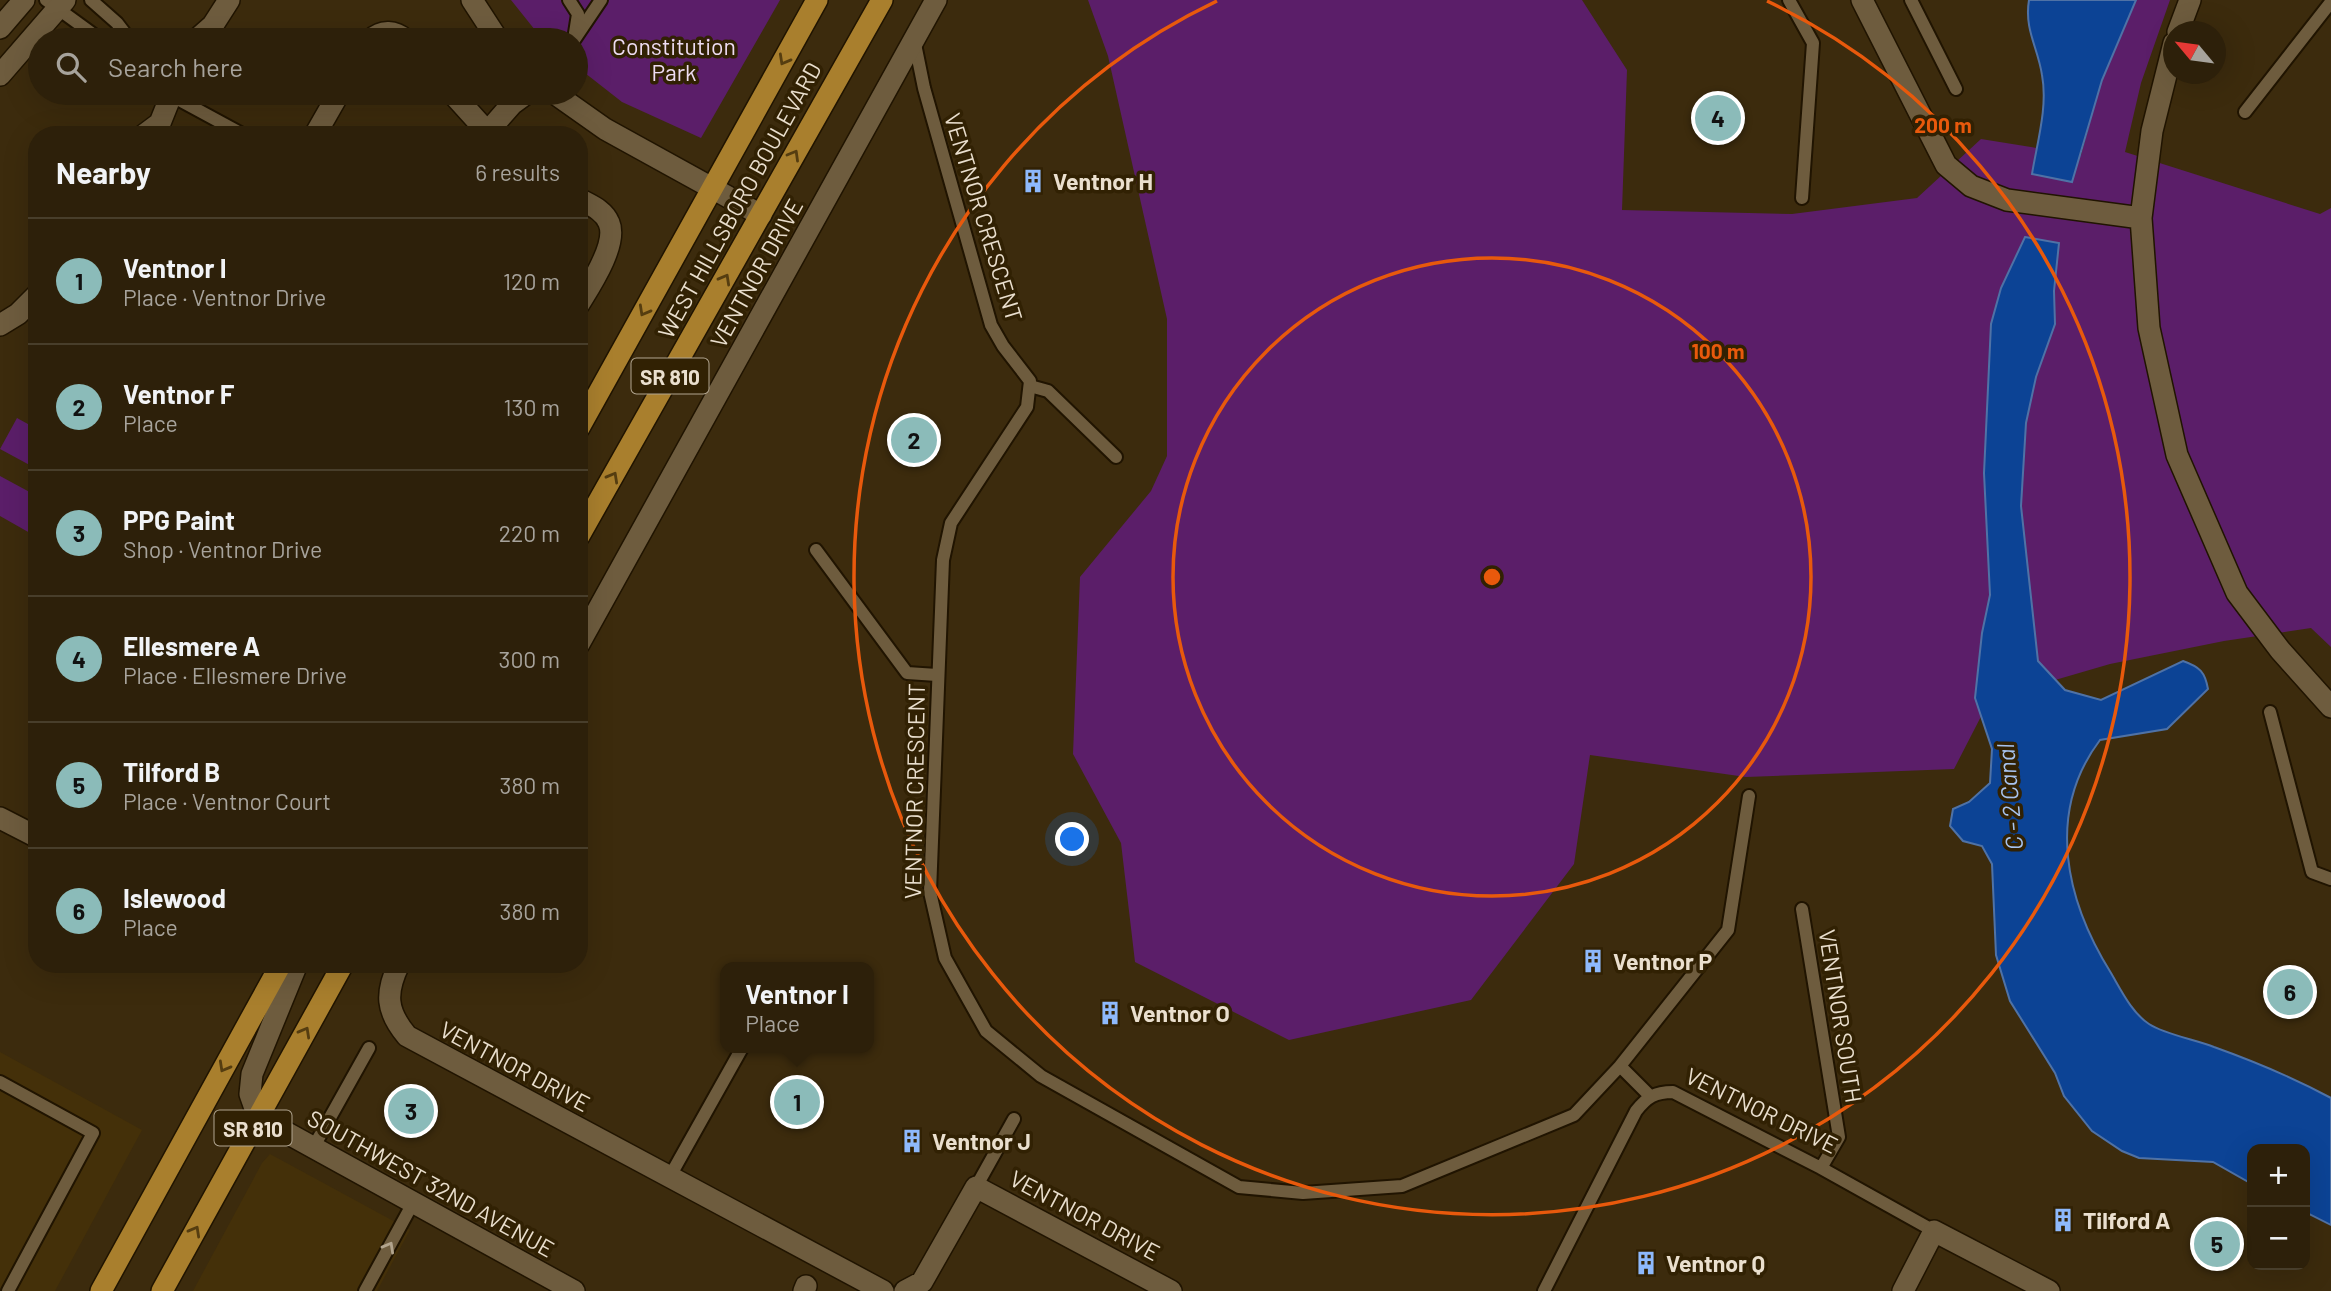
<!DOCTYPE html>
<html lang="en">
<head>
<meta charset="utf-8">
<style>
	body { margin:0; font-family:Barlow,sans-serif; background:#392d18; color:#f1f3f6 }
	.controls { position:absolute; right:21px; bottom:21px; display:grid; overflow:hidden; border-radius:14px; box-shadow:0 7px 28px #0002 }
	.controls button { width:63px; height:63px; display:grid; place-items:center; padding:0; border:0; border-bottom:2px solid #483e2b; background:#2d200a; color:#f1f3f6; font:35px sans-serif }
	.compass { position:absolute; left:2163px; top:21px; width:63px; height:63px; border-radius:50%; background:#2d200a; box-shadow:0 7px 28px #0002; rotate:299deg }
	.you { position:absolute; left:1073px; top:840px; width:24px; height:24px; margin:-18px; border:5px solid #fff; border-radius:50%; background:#1a73e8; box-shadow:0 0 0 10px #1a73e833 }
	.badge { display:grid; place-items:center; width:46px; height:46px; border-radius:50%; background:#8bbbb9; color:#111; font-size:23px; font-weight:700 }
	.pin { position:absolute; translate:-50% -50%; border:4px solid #fff; box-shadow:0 2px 7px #0006 }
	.popup { position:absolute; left:720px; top:962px; width:154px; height:91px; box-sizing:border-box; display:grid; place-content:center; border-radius:14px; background:#2d200a; filter:drop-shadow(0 2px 5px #0005); font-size:23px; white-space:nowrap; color:#a7a39c }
	.popup b { font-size:26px; color:#f1f3f6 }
	.popup::after { content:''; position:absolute; left:50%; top:100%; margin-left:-14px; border:14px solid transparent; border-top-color:#2d200a }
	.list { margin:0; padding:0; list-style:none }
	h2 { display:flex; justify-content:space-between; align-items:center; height:91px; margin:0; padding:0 28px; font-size:30px }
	h2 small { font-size:23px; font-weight:400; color:#a7a39c }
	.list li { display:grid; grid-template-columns:46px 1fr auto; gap:21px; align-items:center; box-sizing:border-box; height:126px; padding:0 28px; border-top:2px solid #483e2b }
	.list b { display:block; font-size:26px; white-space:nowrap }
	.list p { margin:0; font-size:23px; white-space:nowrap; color:#a7a39c }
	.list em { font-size:23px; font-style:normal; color:#a7a39c }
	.icon { flex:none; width:38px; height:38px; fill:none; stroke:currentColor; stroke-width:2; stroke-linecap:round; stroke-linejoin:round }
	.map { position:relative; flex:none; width:2331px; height:1291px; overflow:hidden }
	.search { position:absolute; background:#2d200a; box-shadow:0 7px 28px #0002; left:28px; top:28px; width:560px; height:77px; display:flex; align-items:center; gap:18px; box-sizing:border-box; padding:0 24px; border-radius:38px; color:#a7a39c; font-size:26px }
	.panel { position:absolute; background:#2d200a; box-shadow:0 7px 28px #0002; left:28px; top:126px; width:560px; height:847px; border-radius:28px }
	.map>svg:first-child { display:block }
</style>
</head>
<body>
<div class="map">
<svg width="2331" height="1291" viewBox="0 0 2331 1291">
	<rect width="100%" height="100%" fill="#3c2b0d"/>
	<path fill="#443009" d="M 0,1052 L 142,1130 L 55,1291 L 0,1291 Z
		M 270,1154 L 410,1230 L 377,1291 L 193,1291 L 262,1163 Z"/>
	<path fill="#5b1e69" d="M 511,0 L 780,0 L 701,138 L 622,102 L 576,66 L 576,40 L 543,40 Z
		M 1088,0 L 1582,0 L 1627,70 L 1622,210 L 1792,214 L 1917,198 L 1981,139 L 2081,155 L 2102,79 L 2136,0 L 2170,0 L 2141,83 L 2125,152 L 2320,214 L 2331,208 L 2331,647 L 2311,628 L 2224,641 L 2110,664 L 1990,699 L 1954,769 L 1746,777 L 1590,755 L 1574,864 L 1471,1000 L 1289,1040 L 1135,962 L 1121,843 L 1073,754 L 1080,577 L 1151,491 L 1167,456 L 1167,319 L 1108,56 Z
		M 17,418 L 37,429 L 37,469 L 0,449 Z
		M 0,476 L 37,496 L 37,537 L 0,516 Z"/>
	<path fill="#0c4395" stroke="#4f72a6" stroke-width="2" d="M 2029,0 L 2136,0 L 2102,80 L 2072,182 L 2032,174 C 2037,143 2048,107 2042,75 C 2038,48 2024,29 2029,0 Z
		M 2025,237 L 2059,243 L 2054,291 L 2055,324 L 2036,377 L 2026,423 L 2021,506 L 2038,661 L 2065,690 L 2101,700 L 2183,661 C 2200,667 2205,672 2208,689 L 2167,729 L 2100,740 C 2045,813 2066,901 2111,973 C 2121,990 2132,1013 2149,1024 C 2164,1034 2196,1040 2214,1047 C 2256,1062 2292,1077 2331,1098 L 2331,1225 L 2305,1212 L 2305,1149 L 2252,1149 L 2252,1184 L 2213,1162 L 2139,1158 L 2122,1151 L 2092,1131 L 2064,1096 L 2055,1073 L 2010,1001 L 1996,955 L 1992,864 L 1982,846 L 1963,841 L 1950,826 L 1953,809 L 1969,802 L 1990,783 L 1992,749 L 1975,698 L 1982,633 L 1990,595 L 1984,473 L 1991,324 L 2001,288 Z"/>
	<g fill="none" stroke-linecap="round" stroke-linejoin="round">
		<g stroke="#201401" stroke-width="16">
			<path id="lane" d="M 46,0 L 101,40
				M 91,0 L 117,23 L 130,40
				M 569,0 L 578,14 L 575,33
				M 1789,0 L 1813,43 L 1802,198
				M 1911,0 L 1956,89
				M 914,39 L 924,88 L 991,325 L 1003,346 L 1030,381 L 1027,407 L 951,523 L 943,560 L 930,892 L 945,958 L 986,1031 L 1041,1076 L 1239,1187 L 1303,1193 L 1402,1186 L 1574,1115 L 1620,1066 L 1650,1096
				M 574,40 L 601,0
				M 172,96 L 244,135
				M 2245,112 L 2331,2
				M 1030,386 L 1048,391 L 1116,457
				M 816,550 L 907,673 L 937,675
				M 2270,712 L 2312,872 L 2331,879
				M 1802,909 L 1839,1137 L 1821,1168
				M 1620,1066 L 1728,930 L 1749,796
				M 0,1082 L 93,1133 L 8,1291
				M 313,1148 L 369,1048
				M 669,1178 L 742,1048
				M 976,1187 L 1014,1119
				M 365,1291 L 413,1203
				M 1544,1291 L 1636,1111 C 1647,1097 1655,1092 1673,1092 L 1821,1168 L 1934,1231"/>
		</g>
		<g stroke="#201401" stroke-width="24">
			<path id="street" d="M 472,0 L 498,40
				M 1862,0 L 1946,165 L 1971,186 L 2007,200 L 2141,218
				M 0,28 L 24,0
				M 2178,32 L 2190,0
				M 196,40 L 213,25 L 229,0
				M 371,40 C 382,29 395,31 406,40
				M 2174,43 L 2152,131 L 2141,218 L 2149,328 L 2177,455 L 2237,593 L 2280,650 L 2331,707
				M 0,75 L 65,0
				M 452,93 L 490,135
				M 554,93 L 605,129 L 761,215
				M 144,135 L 160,123 L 172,93
				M 315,135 L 339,93
				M 485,135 L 512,104 L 527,93
				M 579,199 C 590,205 604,210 609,223 C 618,244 590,286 579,304
				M 0,325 L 18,314 L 37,295
				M 579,644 L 936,0
				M 0,818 L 37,837
				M 297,964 L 252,1074 L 250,1094 L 258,1117 L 574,1291
				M 399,964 C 385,993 386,1011 407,1036 L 883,1291
				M 804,1291 L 806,1286
				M 905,1291 L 922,1282 L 976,1187 L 1171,1291
				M 1903,1291 L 1934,1231 L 2049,1291"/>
		</g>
		<g stroke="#201401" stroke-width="24">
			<path id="primary" d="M 579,428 L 817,0
				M 579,536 L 882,0
				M 101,1291 L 281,964
				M 162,1291 L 343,964"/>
		</g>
		<use href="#lane" stroke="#6e5c3e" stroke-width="12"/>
		<use href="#street" stroke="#6e5c3e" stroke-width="21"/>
		<use href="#primary" stroke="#a97f2d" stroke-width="21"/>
	</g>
	<defs><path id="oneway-chevron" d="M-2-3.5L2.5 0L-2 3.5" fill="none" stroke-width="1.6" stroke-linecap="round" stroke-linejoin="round" transform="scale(1.75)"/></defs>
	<g stroke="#553d10">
		<use href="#oneway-chevron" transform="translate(784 60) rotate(119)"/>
		<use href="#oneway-chevron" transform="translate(794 155) rotate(-60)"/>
		<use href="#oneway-chevron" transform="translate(725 279) rotate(-61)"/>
		<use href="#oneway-chevron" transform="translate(644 311) rotate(119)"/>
		<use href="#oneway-chevron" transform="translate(613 477) rotate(-61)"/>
		<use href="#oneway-chevron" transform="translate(305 1032) rotate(-61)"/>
		<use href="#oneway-chevron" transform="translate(224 1067) rotate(119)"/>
		<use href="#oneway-chevron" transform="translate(195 1231) rotate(-61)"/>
	</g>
	<use stroke="#b2a48d" href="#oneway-chevron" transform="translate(389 1247) rotate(-61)"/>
	<g fill="none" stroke="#e8590c" stroke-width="3.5">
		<circle cx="1492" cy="577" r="319"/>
		<path d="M1767 1A638 638 0 1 1 1217 1"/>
	</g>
	<defs>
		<g id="building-bare" transform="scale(1.89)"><path d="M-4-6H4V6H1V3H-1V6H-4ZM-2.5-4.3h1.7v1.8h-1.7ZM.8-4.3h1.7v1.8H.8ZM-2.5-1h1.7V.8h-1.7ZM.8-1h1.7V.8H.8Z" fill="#8eb9fc" stroke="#312103" stroke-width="2.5" paint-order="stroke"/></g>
	</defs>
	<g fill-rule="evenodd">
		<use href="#building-bare" x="1033" y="181"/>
		<use href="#building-bare" x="1593" y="961"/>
		<use href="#building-bare" x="1110" y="1013"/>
		<use href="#building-bare" x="912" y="1141"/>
		<use href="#building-bare" x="2063" y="1220"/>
		<use href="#building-bare" x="1646" y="1263"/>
	</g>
	<g text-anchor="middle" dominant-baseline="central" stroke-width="7" stroke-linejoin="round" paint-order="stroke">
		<g fill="#312103" stroke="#b2a691" stroke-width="2">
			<rect x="631.5" y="358.5" width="77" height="35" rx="5"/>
			<rect x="214.5" y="1110.5" width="77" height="35" rx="5"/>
		</g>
		<g font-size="21" font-weight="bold" fill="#eadfce">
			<text x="670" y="376">SR 810</text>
			<text x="253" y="1128">SR 810</text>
		</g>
		<g font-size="23" fill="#eedcf2" stroke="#312103">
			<text x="674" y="46">Constitution<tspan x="674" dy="26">Park</tspan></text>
		</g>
		<g font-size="23" font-weight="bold" fill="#eadfce" stroke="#312103" text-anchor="start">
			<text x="1053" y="181">Ventnor H</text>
			<text x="1613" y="961">Ventnor P</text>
			<text x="1130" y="1013">Ventnor O</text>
			<text x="932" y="1141">Ventnor J</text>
			<text x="2083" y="1220">Tilford A</text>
			<text x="1666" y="1263">Ventnor Q</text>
		</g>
		<g font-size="23" fill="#eadfce" stroke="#312103">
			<text transform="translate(739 200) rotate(-61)">WEST HILLSBORO BOULEVARD</text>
			<text transform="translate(984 217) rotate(73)">VENTNOR CRESCENT</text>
			<text transform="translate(756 273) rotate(-61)">VENTNOR DRIVE</text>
			<text transform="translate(914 791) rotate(-89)">VENTNOR CRESCENT</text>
			<text transform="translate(1841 1016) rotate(81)">VENTNOR SOUTH</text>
			<text transform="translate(515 1066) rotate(28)">VENTNOR DRIVE</text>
			<text transform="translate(1762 1110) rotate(26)">VENTNOR DRIVE</text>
			<text transform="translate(431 1183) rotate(29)">SOUTHWEST 32ND AVENUE</text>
			<text transform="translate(1085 1215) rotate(28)">VENTNOR DRIVE</text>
		</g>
		<g font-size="24" font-style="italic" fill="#a7c3ef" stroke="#312103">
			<text transform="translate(2009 797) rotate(-95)">C - 2 Canal</text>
		</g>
	</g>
	<circle cx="1492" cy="577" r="10" fill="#e8590c" stroke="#312103" stroke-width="3.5"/>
	<g font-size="21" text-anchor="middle" font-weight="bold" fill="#e8590c" stroke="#312103" stroke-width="7" stroke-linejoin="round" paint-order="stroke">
		<text x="1943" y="133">200 m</text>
		<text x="1718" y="359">100 m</text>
	</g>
</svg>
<div class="controls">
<button>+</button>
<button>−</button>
</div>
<svg class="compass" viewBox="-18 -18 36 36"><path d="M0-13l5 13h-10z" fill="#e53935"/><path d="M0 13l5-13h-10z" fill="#a7a39c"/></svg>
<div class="you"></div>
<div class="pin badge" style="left:797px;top:1102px">1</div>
<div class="popup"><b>Ventnor I</b>Place</div>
<div class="pin badge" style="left:914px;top:440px">2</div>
<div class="pin badge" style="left:411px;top:1111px">3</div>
<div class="pin badge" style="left:1718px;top:118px">4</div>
<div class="pin badge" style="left:2217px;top:1244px">5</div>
<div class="pin badge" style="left:2290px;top:992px">6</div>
<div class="search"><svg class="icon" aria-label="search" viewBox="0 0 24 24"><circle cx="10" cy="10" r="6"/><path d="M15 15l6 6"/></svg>Search here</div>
<section class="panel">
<h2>Nearby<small>6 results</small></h2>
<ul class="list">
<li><span class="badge">1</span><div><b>Ventnor I</b><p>Place · Ventnor Drive</p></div><em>120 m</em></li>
<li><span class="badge">2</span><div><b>Ventnor F</b><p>Place</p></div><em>130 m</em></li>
<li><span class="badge">3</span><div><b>PPG Paint</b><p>Shop · Ventnor Drive</p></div><em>220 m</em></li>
<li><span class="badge">4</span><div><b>Ellesmere A</b><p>Place · Ellesmere Drive</p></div><em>300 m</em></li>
<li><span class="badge">5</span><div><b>Tilford B</b><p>Place · Ventnor Court</p></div><em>380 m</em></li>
<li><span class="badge">6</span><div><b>Islewood</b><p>Place</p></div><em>380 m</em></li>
</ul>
</section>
</div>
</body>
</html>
